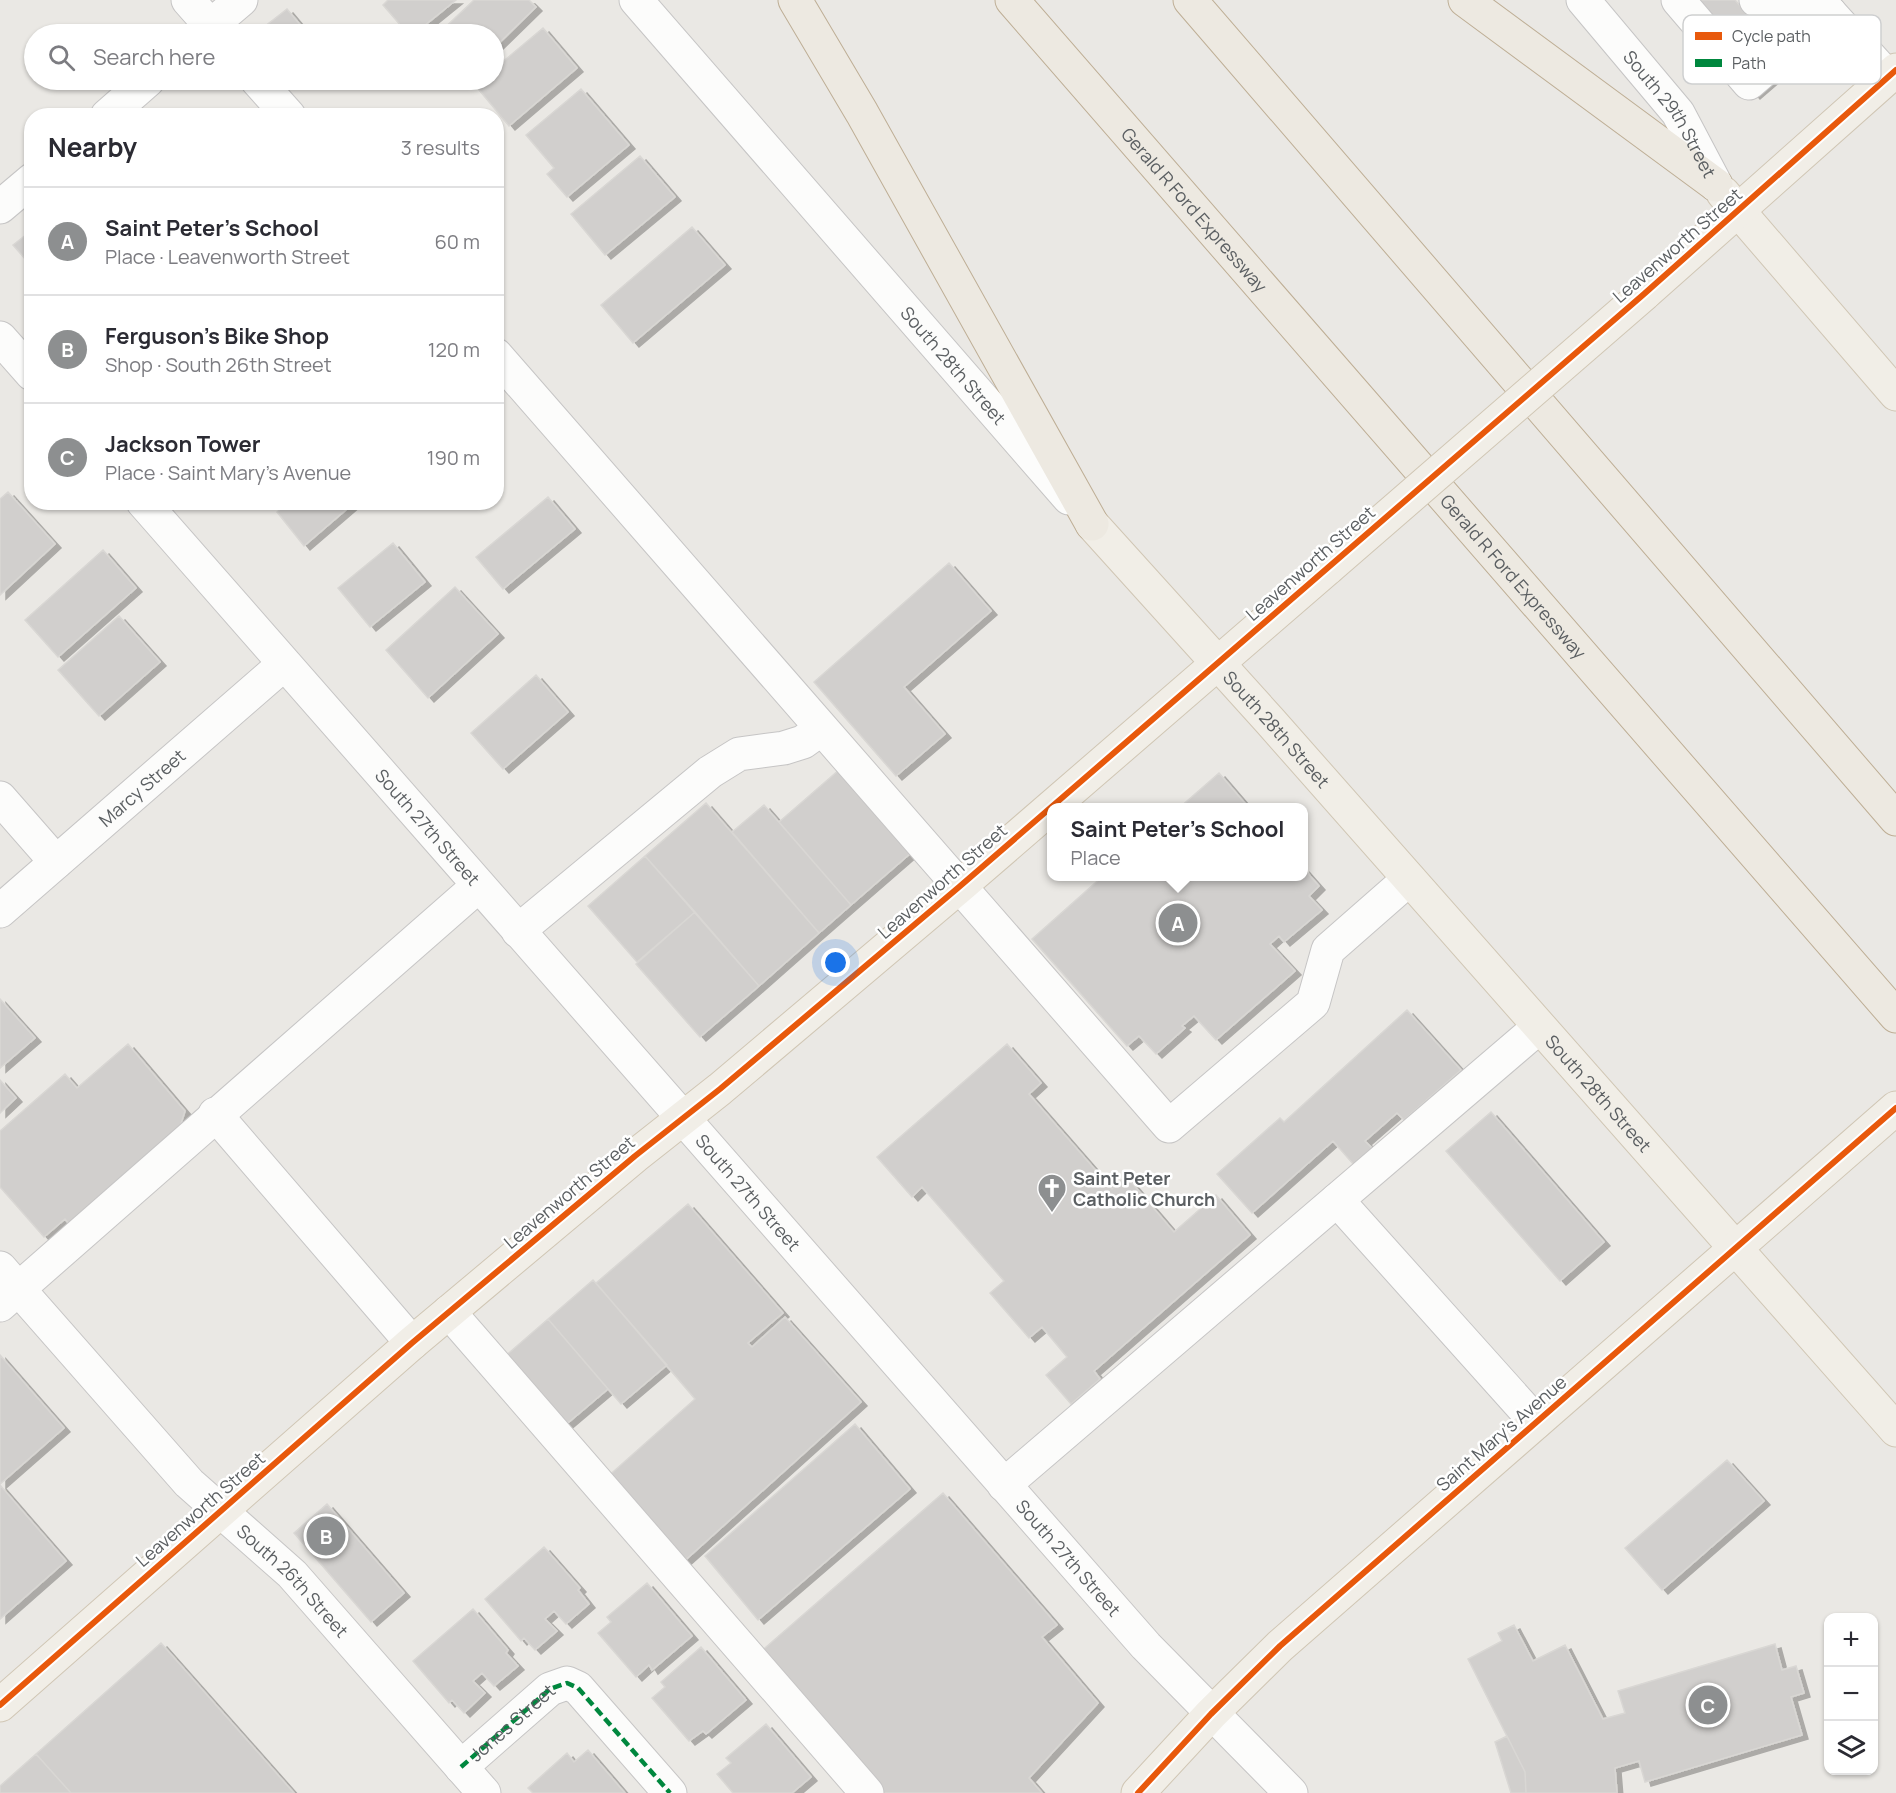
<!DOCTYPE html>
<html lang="en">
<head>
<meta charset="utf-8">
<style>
	body { margin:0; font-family:Manrope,sans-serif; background:#f2f2f3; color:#2b2b33 }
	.controls { position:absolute; right:18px; bottom:18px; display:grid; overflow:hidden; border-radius:12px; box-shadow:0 2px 4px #0004 }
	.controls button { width:54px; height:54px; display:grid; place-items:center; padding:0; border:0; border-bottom:2px solid #e1e1e2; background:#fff; color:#2b2b33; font:30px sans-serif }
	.you { position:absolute; left:836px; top:963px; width:21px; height:21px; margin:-15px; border:4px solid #fff; border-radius:50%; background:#1a73e8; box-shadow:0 0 0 9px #1a73e833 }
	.badge { display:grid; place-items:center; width:39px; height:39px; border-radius:50%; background:#8d8f90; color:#fff; font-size:20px; font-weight:700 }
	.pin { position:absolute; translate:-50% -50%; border:3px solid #fff; box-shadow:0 2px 6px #0006 }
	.popup { position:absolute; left:1047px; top:803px; width:261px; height:78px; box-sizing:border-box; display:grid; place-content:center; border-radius:12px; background:#fff; filter:drop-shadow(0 2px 4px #0005); font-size:20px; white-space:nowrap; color:#7c7c81 }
	.popup b { font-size:22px; color:#2b2b33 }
	.popup::after { content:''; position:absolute; left:50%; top:100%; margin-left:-12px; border:12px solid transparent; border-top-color:#fff }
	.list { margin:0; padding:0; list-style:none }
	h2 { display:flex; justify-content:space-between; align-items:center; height:78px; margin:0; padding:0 24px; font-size:26px }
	h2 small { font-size:20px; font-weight:400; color:#7c7c81 }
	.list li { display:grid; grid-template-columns:39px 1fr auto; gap:18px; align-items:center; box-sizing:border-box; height:108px; padding:0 24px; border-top:2px solid #e1e1e2 }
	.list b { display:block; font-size:22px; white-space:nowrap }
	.list p { margin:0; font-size:20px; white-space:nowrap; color:#7c7c81 }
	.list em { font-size:20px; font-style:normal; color:#7c7c81 }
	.icon { flex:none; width:33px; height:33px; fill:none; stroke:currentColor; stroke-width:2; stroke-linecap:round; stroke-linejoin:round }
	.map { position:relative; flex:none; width:1896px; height:1793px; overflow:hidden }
	.search { position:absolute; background:#fff; box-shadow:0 2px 4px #0004; left:24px; top:24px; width:480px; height:66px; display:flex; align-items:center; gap:15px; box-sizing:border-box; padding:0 21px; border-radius:33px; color:#7c7c81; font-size:22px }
	.panel { position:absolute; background:#fff; box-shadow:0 2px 4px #0004; left:24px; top:108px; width:480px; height:402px; border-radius:24px }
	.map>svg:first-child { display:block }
</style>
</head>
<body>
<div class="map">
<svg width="1896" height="1793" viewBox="0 0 1896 1793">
	<defs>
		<filter id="shadow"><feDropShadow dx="6" dy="4" stdDeviation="0" flood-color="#0004"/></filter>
	</defs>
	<rect width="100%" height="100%" fill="#eae8e4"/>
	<path fill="#d1cfcd" stroke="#d9d7d4" stroke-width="1.5" filter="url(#shadow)" d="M 388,0 L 456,0 L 414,34 L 408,34 L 383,5 Z
		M 474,0 L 529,0 L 536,7 L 494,48 L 494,34 L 438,34 Z
		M 1673,0 L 1735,0 L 1790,64 L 1754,95 Z
		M 287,9 L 308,34 L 255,34 Z
		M 543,28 L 577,68 L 509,126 L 475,85 L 481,80 L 494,80 L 494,69 Z
		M 581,89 L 629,145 L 567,197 L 547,174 L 554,168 L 526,135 Z
		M 640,156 L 675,197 L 605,255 L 571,214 Z
		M 692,227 L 725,265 L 633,343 L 601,305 Z
		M 32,230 L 32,267 L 13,245 Z
		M 8,492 L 55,544 L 0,595 L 0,499 Z
		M 548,497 L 575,529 L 503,589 L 476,557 Z
		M 288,502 L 355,502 L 304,546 L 277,512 Z
		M 393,543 L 425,582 L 370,627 L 338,588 Z
		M 103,550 L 136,588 L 58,657 L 25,620 Z
		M 949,563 L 991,611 L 904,687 L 945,734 L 896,776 L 814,682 Z
		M 455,587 L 498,634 L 428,698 L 386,650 Z
		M 119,616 L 160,662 L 99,716 L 58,670 Z
		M 536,675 L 568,712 L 503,769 L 471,733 Z
		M 840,769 L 912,852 L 851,905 L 779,822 Z
		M 1219,773 L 1249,808 L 1179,808 Z
		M 706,803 L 819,933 L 759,986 L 645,856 Z
		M 764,805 L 851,905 L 819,933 L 732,832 Z
		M 645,856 L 695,912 L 637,962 L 588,906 Z
		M 1304,869 L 1319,886 L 1309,896 L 1322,910 L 1284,942 L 1279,936 L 1270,944 L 1295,971 L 1216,1040 L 1194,1016 L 1182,1026 L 1185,1028 L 1156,1054 L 1139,1036 L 1127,1046 L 1032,939 L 1103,876 L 1304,876 Z
		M 695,912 L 759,986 L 700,1037 L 636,964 Z
		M 0,999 L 35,1038 L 0,1068 Z
		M 1407,1010 L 1461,1070 L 1404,1120 L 1397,1113 L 1365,1141 L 1373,1149 L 1354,1165 L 1333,1141 L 1252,1213 L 1217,1174 L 1280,1118 L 1284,1122 Z
		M 128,1044 L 185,1111 L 179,1130 L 70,1225 L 65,1219 L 44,1237 L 0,1187 L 0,1131 L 65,1074 L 77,1088 Z
		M 1007,1044 L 1041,1083 L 1029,1094 L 1112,1189 L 1126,1176 L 1174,1232 L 1216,1195 L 1250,1235 L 1094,1371 L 1100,1379 L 1071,1404 L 1046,1375 L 1067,1357 L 1042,1327 L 1029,1338 L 990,1293 L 1004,1281 L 922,1187 L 912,1197 L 877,1157 Z
		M 0,1080 L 16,1098 L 0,1113 Z
		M 1491,1112 L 1604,1242 L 1560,1281 L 1446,1151 Z
		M 688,1204 L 783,1313 L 748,1343 L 752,1347 L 785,1317 L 861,1402 L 681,1564 L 605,1479 L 695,1399 L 596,1283 Z
		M 593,1280 L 667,1365 L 621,1404 L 548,1319 Z
		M 548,1319 L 608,1389 L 563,1427 L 503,1358 Z
		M 0,1355 L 64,1428 L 0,1484 Z
		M 855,1424 L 910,1489 L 758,1620 L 705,1556 Z
		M 1727,1460 L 1764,1501 L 1662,1590 L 1625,1548 Z
		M 0,1485 L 66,1561 L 0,1619 Z
		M 943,1493 L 1057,1625 L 1042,1637 L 1098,1703 L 1029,1778 L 1042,1793 L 883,1793 L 758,1654 Z
		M 327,1504 L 404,1593 L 371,1622 L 294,1533 Z
		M 544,1547 L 580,1588 L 578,1590 L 589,1604 L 566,1624 L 554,1611 L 545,1619 L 557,1631 L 535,1650 L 524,1638 L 521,1641 L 485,1599 Z
		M 647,1583 L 692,1636 L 652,1670 L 649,1665 L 636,1677 L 598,1633 L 611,1622 L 607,1617 Z
		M 473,1609 L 508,1650 L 506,1653 L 518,1666 L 494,1686 L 482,1673 L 473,1681 L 485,1693 L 464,1713 L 452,1700 L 449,1703 L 413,1661 Z
		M 1514,1625 L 1533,1661 L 1565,1645 L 1603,1719 L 1625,1713 L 1618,1691 L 1775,1644 L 1782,1670 L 1796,1666 L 1804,1693 L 1791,1697 L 1802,1735 L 1645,1782 L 1639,1761 L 1615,1768 L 1617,1793 L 1526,1793 L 1525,1772 L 1468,1659 L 1502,1641 L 1498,1633 Z
		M 161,1643 L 294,1793 L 71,1793 L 36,1754 Z
		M 701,1647 L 746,1700 L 706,1734 L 703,1731 L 689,1741 L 652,1698 L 665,1687 L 661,1682 Z
		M 766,1724 L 811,1777 L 792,1793 L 733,1793 L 717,1774 L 731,1763 L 726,1758 Z
		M 1507,1736 L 1525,1772 L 1526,1793 L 1511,1793 L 1495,1742 Z
		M 588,1750 L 625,1793 L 533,1793 L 528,1788 L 567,1753 L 574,1762 Z
		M 36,1754 L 71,1793 L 0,1793 L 0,1786 Z"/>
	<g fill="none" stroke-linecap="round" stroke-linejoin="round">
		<g stroke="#c6c5c5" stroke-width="35">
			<g id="minor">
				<path d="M 188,0 L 218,34"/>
				<path id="s1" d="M 636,0 L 1069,498"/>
				<path id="s2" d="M 1583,0 L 1678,113 L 1716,185"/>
				<path d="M 1678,0 L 1749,83 L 1830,13"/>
				<path d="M 1756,0 L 1830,13 L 1888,77"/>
				<path d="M 201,34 L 241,0"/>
				<path d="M 257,80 L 289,116"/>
				<path d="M 107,116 L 148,80"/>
				<path d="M 0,207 L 32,180"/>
				<path d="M 0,338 L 32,374"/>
				<path d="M 496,355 L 1169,1126 L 1313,1003 L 1328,950 L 1409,879"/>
				<path id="s3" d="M 143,502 L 1146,1646 L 1291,1793"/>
				<path d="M 0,798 L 56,862"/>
				<path id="s4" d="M 0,911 L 284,664"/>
				<path d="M 518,931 L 710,772 L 739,754 L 784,748 L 803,742 L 821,729"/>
				<path d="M 215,1114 L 412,1343"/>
				<path d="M 1337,1200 L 1536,1422"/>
				<path id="s5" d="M 0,1268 L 189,1483 L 292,1574 L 484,1793"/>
				<path d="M 0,1305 L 478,886"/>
				<path d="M 449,1312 L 867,1793"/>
				<path d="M 1004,1485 L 1539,1027"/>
				<path id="s6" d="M 461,1767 L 550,1689 L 567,1683 L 578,1688 L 670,1793"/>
			</g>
		</g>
		<g stroke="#d0c6b4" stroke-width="35">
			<g id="major">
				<path d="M 1723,193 L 1896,394"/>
				<path d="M 1644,294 L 1896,70"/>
				<path id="s7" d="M 1092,524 L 1270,721 L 1896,1430"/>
				<path d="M 0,1705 L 412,1343 L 635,1156 L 720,1089 L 959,887 L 1328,568"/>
				<path d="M 1138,1793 L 1211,1714 L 1280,1646 L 1896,1108"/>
			</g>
		</g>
		<g stroke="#beae95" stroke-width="35">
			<g id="highway">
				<path d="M 795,0 L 862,113 L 1092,524"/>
				<path id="s8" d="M 1012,0 L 1896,1016"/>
				<path d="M 1190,0 L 1896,819"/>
				<path d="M 1465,0 L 1716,185"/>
			</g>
		</g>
		<use href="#minor" stroke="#fcfcfb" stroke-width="33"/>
		<use href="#major" stroke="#f1eee7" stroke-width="33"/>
		<use href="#highway" stroke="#ede9e1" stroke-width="33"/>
		<g stroke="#d0c6b4" stroke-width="35" stroke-linecap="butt">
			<path id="major-bridge" d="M 1328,568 L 1644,294"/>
		</g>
		<use href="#major-bridge" stroke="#f1eee7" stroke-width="33"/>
		<path stroke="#00873e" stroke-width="4.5" stroke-dasharray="9 4.5" stroke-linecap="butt" d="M 461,1767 L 550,1689 L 567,1683 L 578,1688 L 670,1793"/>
		<g stroke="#fff" stroke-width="10">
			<path id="cycleway" d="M 0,1705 L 412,1343 L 635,1156 L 720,1089 L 959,887 L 1644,294 L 1896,70
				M 1138,1793 L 1211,1714 L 1280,1646 L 1896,1108"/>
		</g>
		<use href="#cycleway" stroke="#e8590c" stroke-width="6"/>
	</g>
	<defs>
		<g id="church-pin" transform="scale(1.5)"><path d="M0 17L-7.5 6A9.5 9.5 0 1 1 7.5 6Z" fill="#8d8f90" stroke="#fff"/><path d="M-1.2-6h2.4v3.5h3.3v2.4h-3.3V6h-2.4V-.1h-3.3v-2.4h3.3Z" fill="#fff"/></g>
	</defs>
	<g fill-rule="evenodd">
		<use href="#church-pin" x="1052" y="1188"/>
	</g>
	<g text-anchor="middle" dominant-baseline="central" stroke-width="5" stroke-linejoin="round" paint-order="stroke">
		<g font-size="18" fill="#5b5f62" stroke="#fff">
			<text stroke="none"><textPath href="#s2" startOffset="144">South 29th Street</textPath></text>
			<text stroke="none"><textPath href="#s8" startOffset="278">Gerald R Ford Expressway</textPath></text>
			<text transform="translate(1677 245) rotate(-41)">Leavenworth Street</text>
			<text stroke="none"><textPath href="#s1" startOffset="484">South 28th Street</textPath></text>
			<text transform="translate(1310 563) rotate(-41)">Leavenworth Street</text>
			<text stroke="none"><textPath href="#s8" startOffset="764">Gerald R Ford Expressway</textPath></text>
			<text stroke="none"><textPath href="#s7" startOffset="276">South 28th Street</textPath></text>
			<text stroke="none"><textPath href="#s4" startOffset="188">Marcy Street</textPath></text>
			<text stroke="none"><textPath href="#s3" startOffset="432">South 27th Street</textPath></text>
			<text transform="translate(942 881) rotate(-41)">Leavenworth Street</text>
			<text stroke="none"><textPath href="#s7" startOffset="762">South 28th Street</textPath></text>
			<text transform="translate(569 1192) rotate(-40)">Leavenworth Street</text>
			<text stroke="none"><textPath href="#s3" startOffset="918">South 27th Street</textPath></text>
			<text transform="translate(1501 1433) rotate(-41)">Saint Mary's Avenue</text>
			<text transform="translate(200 1509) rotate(-41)">Leavenworth Street</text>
			<text stroke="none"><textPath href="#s3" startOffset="1404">South 27th Street</textPath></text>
			<text stroke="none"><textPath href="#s5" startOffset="429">South 26th Street</textPath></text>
			<text stroke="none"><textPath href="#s6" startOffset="68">Jones Street</textPath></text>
		</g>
		<g font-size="18" font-weight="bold" fill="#5b5f62" stroke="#fff" text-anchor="start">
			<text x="1073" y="1178">Saint Peter<tspan x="1073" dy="21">Catholic Church</tspan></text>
		</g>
	</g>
	<rect x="1683" y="15" width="198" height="69" rx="9" fill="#fff" stroke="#cecfd0" stroke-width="1.5"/>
	<rect x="1695" y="32" width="27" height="8" fill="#e8590c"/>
	<rect x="1695" y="59" width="27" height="8" fill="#00873e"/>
	<g font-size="16" fill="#5b5f62">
		<text x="1732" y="42">Cycle path</text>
		<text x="1732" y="69">Path</text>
	</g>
</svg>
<div class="controls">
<button>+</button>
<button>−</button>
<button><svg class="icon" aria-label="layers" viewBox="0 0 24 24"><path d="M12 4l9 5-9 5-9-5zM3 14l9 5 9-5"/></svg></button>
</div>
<div class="you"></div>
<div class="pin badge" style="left:1178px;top:923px">A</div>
<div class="popup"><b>Saint Peter’s School</b>Place</div>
<div class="pin badge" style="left:326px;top:1536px">B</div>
<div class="pin badge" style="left:1708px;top:1705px">C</div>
<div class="search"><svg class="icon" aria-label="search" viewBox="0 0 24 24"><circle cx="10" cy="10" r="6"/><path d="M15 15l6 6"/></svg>Search here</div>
<section class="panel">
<h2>Nearby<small>3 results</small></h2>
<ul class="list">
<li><span class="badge">A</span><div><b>Saint Peter’s School</b><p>Place · Leavenworth Street</p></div><em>60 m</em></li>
<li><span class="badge">B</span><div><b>Ferguson's Bike Shop</b><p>Shop · South 26th Street</p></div><em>120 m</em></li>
<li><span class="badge">C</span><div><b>Jackson Tower</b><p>Place · Saint Mary's Avenue</p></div><em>190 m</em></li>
</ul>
</section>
</div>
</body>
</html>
